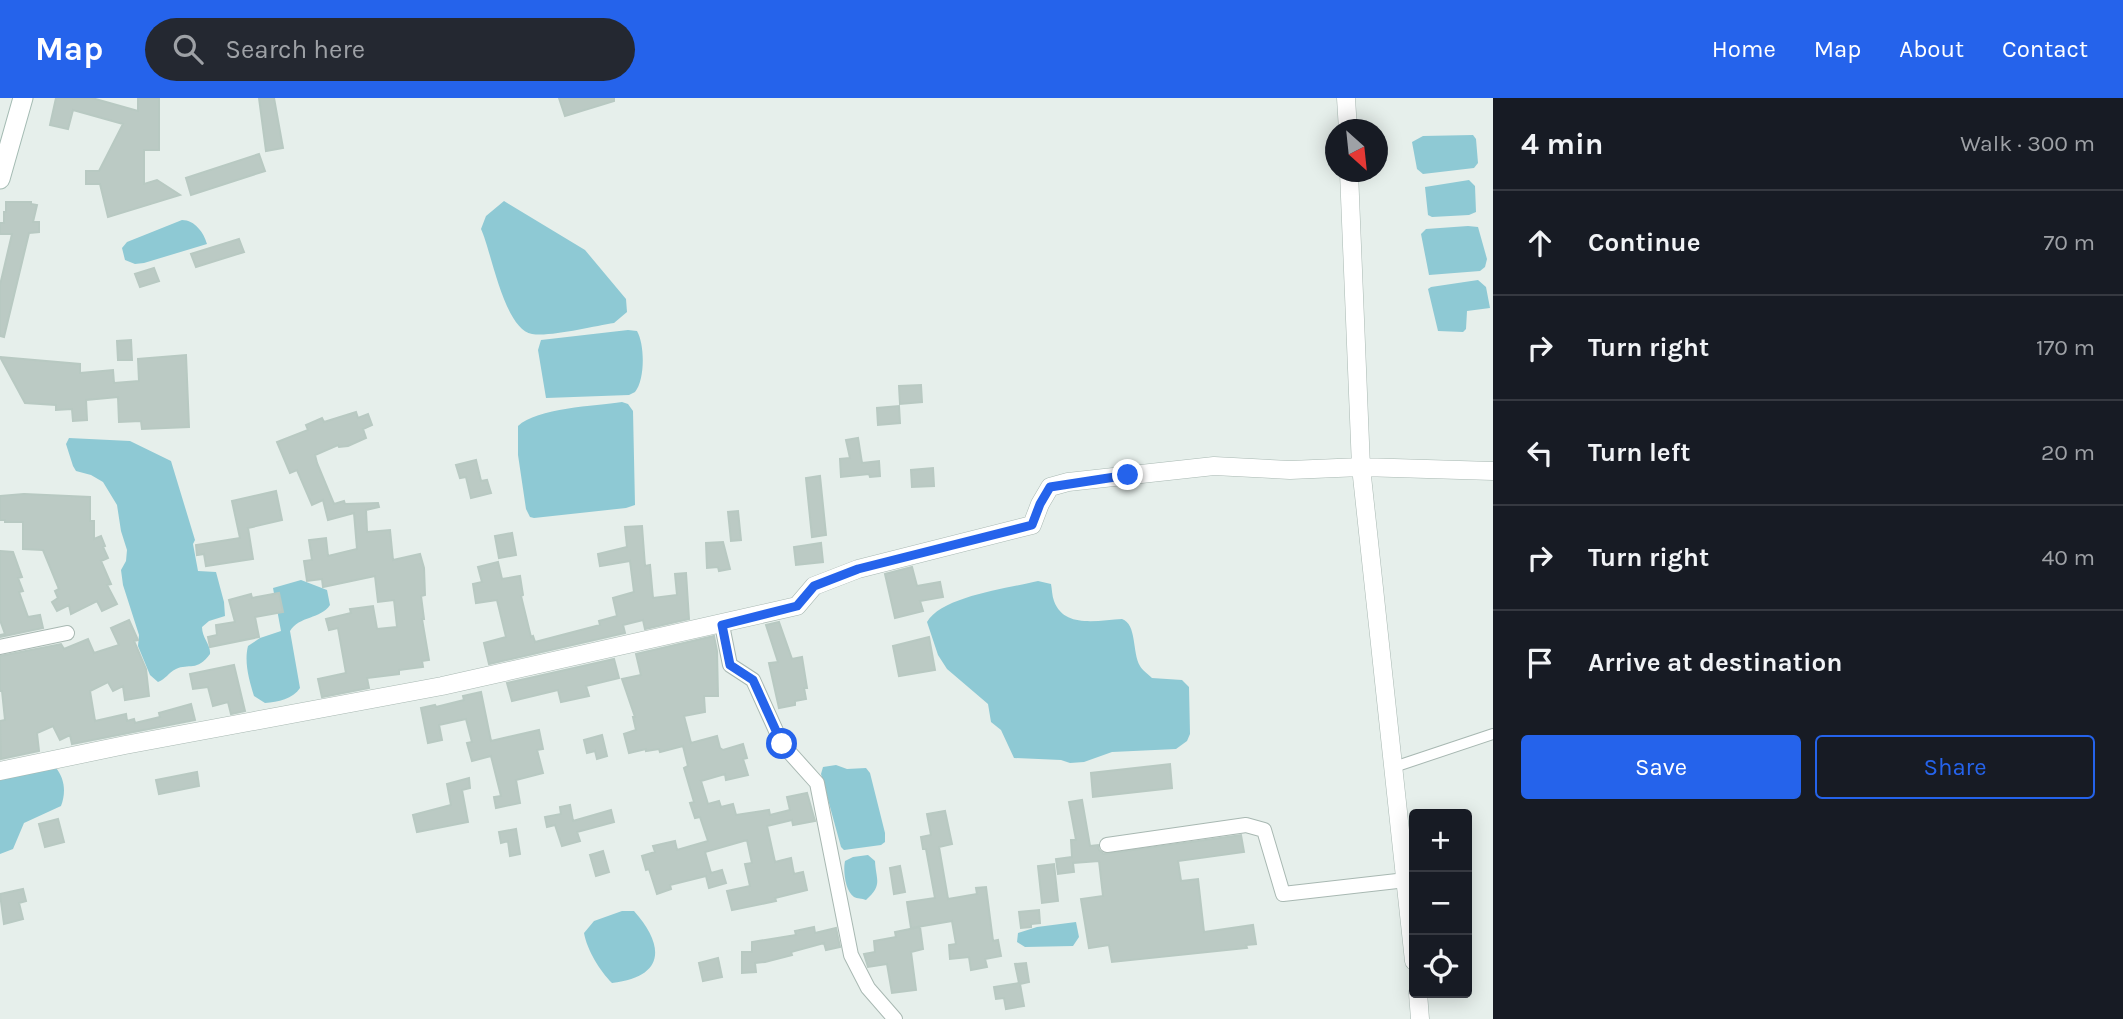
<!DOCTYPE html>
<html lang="en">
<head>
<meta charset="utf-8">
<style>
	body { margin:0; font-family:Karla,sans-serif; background:#242831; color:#f1f3f6 }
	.controls { position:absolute; right:21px; bottom:21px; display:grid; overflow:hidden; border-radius:7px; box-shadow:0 4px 18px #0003 }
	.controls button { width:63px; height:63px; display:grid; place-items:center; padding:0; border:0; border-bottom:2px solid #363941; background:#171b24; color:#f1f3f6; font:35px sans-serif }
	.compass { position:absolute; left:1325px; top:21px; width:63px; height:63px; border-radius:50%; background:#171b24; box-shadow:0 4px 18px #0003; rotate:153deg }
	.stop { position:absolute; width:21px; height:21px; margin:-16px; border:5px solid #2563eb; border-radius:50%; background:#fff }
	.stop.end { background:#2563eb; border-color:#fff; box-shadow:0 2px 7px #0008 }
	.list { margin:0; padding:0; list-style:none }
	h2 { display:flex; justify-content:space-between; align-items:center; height:91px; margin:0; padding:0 28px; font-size:30px }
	h2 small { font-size:23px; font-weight:400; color:#9ea1a6 }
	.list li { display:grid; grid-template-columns:46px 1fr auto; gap:21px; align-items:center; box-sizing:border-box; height:105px; padding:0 28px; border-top:2px solid #363941 }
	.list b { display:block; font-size:26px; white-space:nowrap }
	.list em { font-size:23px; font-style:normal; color:#9ea1a6 }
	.actions { display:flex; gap:14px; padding:21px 28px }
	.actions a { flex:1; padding:16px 0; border:2px solid #2563eb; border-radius:7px; text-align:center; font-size:24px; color:#2563eb }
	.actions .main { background:#2563eb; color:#fff }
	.icon { flex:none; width:38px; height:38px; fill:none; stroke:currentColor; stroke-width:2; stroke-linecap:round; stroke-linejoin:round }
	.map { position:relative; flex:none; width:1493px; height:921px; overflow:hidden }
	header { display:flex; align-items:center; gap:42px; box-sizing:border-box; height:98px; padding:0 35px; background:#2563eb; color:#fff }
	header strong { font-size:33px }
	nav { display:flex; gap:38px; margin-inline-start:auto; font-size:24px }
	.search { width:490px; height:63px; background:#242831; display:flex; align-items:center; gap:18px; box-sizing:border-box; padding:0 24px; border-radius:38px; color:#9ea1a6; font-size:26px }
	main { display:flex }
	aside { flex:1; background:#171b24 }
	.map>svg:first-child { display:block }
</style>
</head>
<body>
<header>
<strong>Map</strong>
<div class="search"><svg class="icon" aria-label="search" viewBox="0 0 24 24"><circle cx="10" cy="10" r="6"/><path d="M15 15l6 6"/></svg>Search here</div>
<nav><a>Home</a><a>Map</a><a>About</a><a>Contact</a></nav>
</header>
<main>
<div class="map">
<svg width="1493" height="921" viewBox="0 0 1493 921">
	<rect width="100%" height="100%" fill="#e6efeb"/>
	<path fill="#8ec9d4" d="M 1473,37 L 1476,41 L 1478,65 L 1474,70 L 1423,76 L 1417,71 L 1412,44 L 1423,38 Z
		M 1469,82 L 1475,88 L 1476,114 L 1469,117 L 1432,119 L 1428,117 L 1425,89 Z
		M 504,103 L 585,152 L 626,201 L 627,214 L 614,225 C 594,228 551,239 532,236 C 504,231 492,155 481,131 L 486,118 Z
		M 182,122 C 195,122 204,135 207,146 L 144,165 L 135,166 L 125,162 L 122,150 L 127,144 Z
		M 1468,128 L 1478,129 L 1487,161 L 1485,169 L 1480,173 L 1429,177 L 1421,136 L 1426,131 Z
		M 1478,182 L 1486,189 L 1490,210 L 1467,213 L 1466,231 L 1463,234 L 1438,233 L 1428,191 L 1431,189 Z
		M 628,232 L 637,233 C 645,247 645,282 635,294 L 629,297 L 546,300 L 538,252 L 541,242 Z
		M 622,304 L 628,306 L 633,313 L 635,407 L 626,410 L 534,420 L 530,419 L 526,411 L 518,357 L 518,328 C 537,310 595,308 622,304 Z
		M 69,340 L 130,343 L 171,363 L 195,442 L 193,446 L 198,473 L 216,474 L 224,504 L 225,518 L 209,523 L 202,529 C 202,540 211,547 210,556 C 197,574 189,565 176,571 C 168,575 166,581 158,584 L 150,577 L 138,548 L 139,537 L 123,487 L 121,472 L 126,463 L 127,452 L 121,433 L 117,407 L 103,384 L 91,377 L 76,373 L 73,368 L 66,346 Z
		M 301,482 L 327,492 L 330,507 C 321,521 299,518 290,533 L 300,590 C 293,601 278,604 265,605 L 254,598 C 249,582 244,564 248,548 L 260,540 L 281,533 L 273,490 Z
		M 1038,483 L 1051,486 C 1052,491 1052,498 1054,503 C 1064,531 1099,522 1122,521 C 1137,526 1132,554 1140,568 C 1142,572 1148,576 1152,580 L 1182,582 L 1189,589 L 1190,636 L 1187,643 L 1176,651 L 1112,654 L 1084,664 L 1070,665 L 1061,662 L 1014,660 L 1001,632 L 991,624 L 988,606 L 947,571 L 938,557 L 927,524 C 942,498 1010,490 1038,483 Z
		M 836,667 L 847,671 L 866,670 L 870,675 L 885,735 L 885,744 L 881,747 L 844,752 L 841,749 L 821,676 L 823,669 Z
		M 47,669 L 56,670 C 65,681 66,695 61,708 L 24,725 L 13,751 L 0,756 L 0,682 Z
		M 868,757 L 875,763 C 876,782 883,787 866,802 C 862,800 857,801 854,799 C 845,793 843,772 845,763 L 853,759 Z
		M 622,813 L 634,813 C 666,849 664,879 612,885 C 600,873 587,852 584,835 L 594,823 Z
		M 1076,824 L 1079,839 L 1073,848 L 1025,849 L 1017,844 L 1018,835 L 1037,829 Z"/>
	<path fill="#bbcac4" stroke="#b8c9c2" stroke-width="2" d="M 56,0 L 92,0 L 138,13 L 138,0 L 159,0 L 159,52 L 144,52 L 144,86 L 157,82 L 180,97 L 108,119 L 100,86 L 86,86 L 86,73 L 99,73 L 123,26 L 73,12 L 68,31 L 50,27 Z
		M 259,0 L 274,0 L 283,50 L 266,53 Z
		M 559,0 L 614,0 L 614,3 L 565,18 Z
		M 259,56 L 265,73 L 191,97 L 186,80 Z
		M 6,104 L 31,104 L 31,106 L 37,107 L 33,124 L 39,124 L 39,134 L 29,135 L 4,239 L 0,238 L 0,187 L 12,136 L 0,136 L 0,125 L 4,125 L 4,114 L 6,114 Z
		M 239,141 L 244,154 L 196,169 L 191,156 Z
		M 154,170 L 159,183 L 140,189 L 135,176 Z
		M 131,242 L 132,262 L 118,262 L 117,243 Z
		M 186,257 L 189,329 L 142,331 L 141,323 L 119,324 L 118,299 L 86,302 L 87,322 L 73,323 L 72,311 L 56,312 L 56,307 L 25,305 L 0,259 L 80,266 L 80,275 L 113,272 L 114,285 L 139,283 L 138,261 Z
		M 921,287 L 922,304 L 900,306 L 899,288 Z
		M 899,308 L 900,325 L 878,327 L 877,310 Z
		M 356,314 L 358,320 L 368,316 L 372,327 L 363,331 L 366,340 L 348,348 L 339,349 L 338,347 L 315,357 L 317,365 L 334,406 L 344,403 L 345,406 L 378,405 L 379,409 L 366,412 L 367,434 L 390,432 L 393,462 L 420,456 L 424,470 L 425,497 L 421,498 L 424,521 L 422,521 L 429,562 L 422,563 L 423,569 L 399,572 L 399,576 L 367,580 L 369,590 L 322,599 L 318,581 L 346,575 L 338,530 L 329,532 L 326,521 L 351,515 L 350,511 L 373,508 L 377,531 L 397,529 L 394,502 L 378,504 L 375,478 L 323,489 L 322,481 L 307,483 L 304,463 L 312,462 L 309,442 L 326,440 L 328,458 L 357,451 L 354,415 L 328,422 L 323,402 L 312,407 L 297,372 L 290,375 L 277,344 L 308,332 L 306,327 L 322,320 L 324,324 Z
		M 858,340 L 862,365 L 879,363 L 880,378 L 870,379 L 869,376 L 841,379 L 840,361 L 850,360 L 846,342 Z
		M 476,362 L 481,383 L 487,382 L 491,395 L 471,400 L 466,379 L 460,380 L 456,367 Z
		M 933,370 L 934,388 L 912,389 L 911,372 Z
		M 820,378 L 826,437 L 812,439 L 806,380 Z
		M 276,393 L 282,422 L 248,430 L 253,461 L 206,468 L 204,456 L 197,457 L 196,447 L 240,440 L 232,403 Z
		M 24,396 L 90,399 L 90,423 L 94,423 L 94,441 L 101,438 L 105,448 L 103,449 L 108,460 L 101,463 L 111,486 L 107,487 L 117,506 L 102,513 L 97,503 L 71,516 L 69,507 L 57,513 L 52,504 L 58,500 L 55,493 L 59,491 L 43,452 L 23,451 L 23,424 L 5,424 L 5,422 L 0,422 L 0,398 Z
		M 738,413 L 741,442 L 731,443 L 728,414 Z
		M 642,428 L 645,468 L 650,467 L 653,500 L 677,497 L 675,476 L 686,475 L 689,521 L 645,531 L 643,522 L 623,527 L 625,535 L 489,566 L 484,545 L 506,539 L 497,502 L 476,505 L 473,486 L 482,484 L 478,469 L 498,464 L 502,481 L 520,478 L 523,497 L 521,498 L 531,539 L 533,538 L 535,544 L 600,527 L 599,523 L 617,518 L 613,500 L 634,494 L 630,463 L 600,468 L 598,456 L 627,449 L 625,429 Z
		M 512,435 L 516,457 L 499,460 L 495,438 Z
		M 723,444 L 730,471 L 719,473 L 718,469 L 707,470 L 706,445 Z
		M 821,445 L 823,464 L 796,467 L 794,449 Z
		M 0,453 L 13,454 L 22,479 L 18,480 L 23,493 L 19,494 L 28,519 L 40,517 L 43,530 L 0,539 L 0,537 L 5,536 L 0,522 Z
		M 912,469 L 917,488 L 940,484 L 943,499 L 920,503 L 923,513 L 895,520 L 885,476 Z
		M 279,495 L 283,514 L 255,519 L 259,539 L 210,549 L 208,539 L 217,537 L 216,527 L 235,524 L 229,502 L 251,496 L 252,500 Z
		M 129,522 L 138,542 L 134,543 L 146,571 L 149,598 L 125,602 L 123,588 L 113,593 L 108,584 L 90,593 L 95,623 L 126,616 L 127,623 L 134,621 L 135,625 L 160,619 L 159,615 L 191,606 L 195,622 L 72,646 L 70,637 L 60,642 L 53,628 L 37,635 L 39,653 L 1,661 L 0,623 L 5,622 L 2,593 L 0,593 L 0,558 L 61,546 L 64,551 L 88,541 L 94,555 L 119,547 L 111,530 Z
		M 779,524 L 792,561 L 802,559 L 807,590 L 804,590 L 806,601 L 795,603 L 795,607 L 779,610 L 769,565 L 778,564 L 766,527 Z
		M 714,538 L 717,553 L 718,598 L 704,598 L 705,614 L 684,618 L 691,645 L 717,638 L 720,650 L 723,652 L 743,646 L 747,660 L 743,661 L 748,677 L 726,682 L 725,676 L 701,683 L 708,706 L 719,703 L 721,709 L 733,706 L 736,717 L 769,712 L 770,717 L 790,712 L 787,699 L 807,695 L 815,723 L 793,727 L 792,722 L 767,728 L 775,764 L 791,760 L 794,776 L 803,774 L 807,792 L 775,800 L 776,803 L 732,812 L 727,793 L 750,788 L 745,766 L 752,765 L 747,742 L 705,754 L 711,775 L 722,772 L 726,785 L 709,790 L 706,778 L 670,787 L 671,791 L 657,796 L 649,771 L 646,772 L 642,758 L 655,754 L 653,748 L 675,743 L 677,752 L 708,743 L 700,719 L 695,720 L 690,705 L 694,704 L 684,670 L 688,668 L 683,648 L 660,654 L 659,651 L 646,653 L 646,651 L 629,655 L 624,636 L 636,632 L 633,619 L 635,619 L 622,581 L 641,577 L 636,556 Z
		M 929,539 L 935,572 L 899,578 L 893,548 Z
		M 614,561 L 619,580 L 586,588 L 589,598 L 561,604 L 558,592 L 512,603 L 507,585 Z
		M 234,567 L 245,613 L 231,616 L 228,604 L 213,608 L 208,589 L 193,591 L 190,576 Z
		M 481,594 L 491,643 L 539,632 L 543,651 L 537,652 L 543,675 L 516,682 L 520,705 L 496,710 L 494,699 L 501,698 L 491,658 L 472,663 L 467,645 L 472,644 L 466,621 L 439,627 L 442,642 L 428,645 L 421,610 L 435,607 L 436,609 L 464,602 L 463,598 Z
		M 602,637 L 607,658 L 597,661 L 595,653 L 587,655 L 584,642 Z
		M 1170,666 L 1172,690 L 1093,699 L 1091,675 Z
		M 197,674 L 199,688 L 159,696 L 156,682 Z
		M 469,680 L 470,690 L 462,692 L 468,724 L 417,734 L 413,717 L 451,707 L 447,686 Z
		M 1082,702 L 1090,748 L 1098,747 L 1099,752 L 1104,756 L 1241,737 L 1244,754 L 1178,763 L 1181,783 L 1198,781 L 1204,834 L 1253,827 L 1256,846 L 1246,847 L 1247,850 L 1112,864 L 1109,847 L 1089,850 L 1081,801 L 1103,798 L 1099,763 L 1073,765 L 1074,774 L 1058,776 L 1056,761 L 1072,759 L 1071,742 L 1076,742 L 1069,704 Z
		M 570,707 L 573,723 L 611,712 L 614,724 L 577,734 L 580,743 L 562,748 L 555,727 L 547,729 L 545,719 L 561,716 L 560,709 Z
		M 945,713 L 952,746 L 939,749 L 948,801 L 977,796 L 976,790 L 986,789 L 993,843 L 998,842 L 1001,858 L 985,861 L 987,869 L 971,872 L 969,859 L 950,861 L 949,847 L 956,846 L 952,823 L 911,830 L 907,804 L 935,800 L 926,751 L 923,751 L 921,739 L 931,737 L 927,716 Z
		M 58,721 L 64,744 L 45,749 L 39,726 Z
		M 516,731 L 520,756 L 510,758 L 508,743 L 501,745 L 499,734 Z
		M 603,753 L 609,774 L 596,778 L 590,757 Z
		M 1054,766 L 1058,803 L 1042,805 L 1038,768 Z
		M 900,768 L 905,794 L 894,796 L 890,770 Z
		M 23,791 L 26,803 L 19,805 L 23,821 L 4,826 L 0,796 Z
		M 1039,812 L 1040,825 L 1031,826 L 1031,829 L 1021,830 L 1019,814 Z
		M 814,829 L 815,835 L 836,830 L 840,849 L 826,852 L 824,845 L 791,854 L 792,857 L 765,864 L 755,865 L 756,874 L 742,875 L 742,854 L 752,854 L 752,844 L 796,837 L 795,833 Z
		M 920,829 L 923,851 L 911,854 L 916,892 L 892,895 L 887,866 L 868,869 L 864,856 L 875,854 L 874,843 L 896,839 L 895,834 Z
		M 718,860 L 722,879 L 703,883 L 699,865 Z
		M 1026,865 L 1029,884 L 1020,886 L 1024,908 L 1006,911 L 1004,900 L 996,901 L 994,889 L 1019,885 L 1015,866 Z"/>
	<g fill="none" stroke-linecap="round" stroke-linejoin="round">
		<g stroke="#a8b8b2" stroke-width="12">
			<path id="pedestrian" d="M 1394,669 L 1493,636"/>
		</g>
		<g stroke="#a8b8b2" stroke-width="16">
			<path id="minor" d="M 722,527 L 730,567 L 753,582 L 782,646 L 817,685 L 851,857 L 868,890 L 895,921
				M 0,549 L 67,535
				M 1107,747 L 1246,727 L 1264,732 L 1283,796 L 1406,782"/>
		</g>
		<g stroke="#a8b8b2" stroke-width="19">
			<path id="tertiary" d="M 1346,0 L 1348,32
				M 1349,74 L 1361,369 L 1414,863
				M 0,673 L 125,647 L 442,588 L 797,508 L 814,488 L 858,471 L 1032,427 L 1040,406 L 1050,389 L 1068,384 L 1214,368 L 1290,372 L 1361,369 L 1493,373
				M 1418,895 L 1420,921"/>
		</g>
		<g stroke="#a4bbb3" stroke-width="21">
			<path id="secondary" d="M 0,81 L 23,0"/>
		</g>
		<use href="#pedestrian" stroke="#fff" stroke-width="10"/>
		<use href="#minor" stroke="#fff" stroke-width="14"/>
		<use href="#tertiary" stroke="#fff" stroke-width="18"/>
		<use href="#secondary" stroke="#fff" stroke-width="19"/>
	</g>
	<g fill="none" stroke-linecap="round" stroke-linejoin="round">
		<path stroke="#2563eb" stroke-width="9" d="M 782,646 L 753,582 L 730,567 L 722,527 L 797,508 L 814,488 L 858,471 L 1032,427 L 1040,406 L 1050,389 L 1128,377"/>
	</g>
</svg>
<div class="controls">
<button>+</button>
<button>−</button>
<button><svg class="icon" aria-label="locate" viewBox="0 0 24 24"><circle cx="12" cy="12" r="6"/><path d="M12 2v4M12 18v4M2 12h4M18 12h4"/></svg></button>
</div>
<svg class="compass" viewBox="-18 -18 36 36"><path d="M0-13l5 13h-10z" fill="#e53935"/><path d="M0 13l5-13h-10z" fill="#9ea1a6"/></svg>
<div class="stop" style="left:782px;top:646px"></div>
<div class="stop end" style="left:1128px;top:377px"></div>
</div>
<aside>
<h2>4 min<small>Walk · 300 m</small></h2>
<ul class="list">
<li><svg class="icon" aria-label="ahead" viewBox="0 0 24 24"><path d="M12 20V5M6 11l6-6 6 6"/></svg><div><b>Continue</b></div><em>70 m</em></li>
<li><svg class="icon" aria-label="right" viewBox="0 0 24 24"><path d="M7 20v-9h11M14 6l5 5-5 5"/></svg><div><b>Turn right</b></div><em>170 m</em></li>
<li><svg class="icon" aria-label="left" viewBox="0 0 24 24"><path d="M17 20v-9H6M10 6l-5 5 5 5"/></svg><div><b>Turn left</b></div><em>20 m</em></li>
<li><svg class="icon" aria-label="right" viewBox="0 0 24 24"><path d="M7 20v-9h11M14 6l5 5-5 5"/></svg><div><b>Turn right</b></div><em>40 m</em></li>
<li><svg class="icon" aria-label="arrive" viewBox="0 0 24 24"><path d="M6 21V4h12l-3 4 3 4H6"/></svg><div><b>Arrive at destination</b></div></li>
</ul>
<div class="actions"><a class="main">Save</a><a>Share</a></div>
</aside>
</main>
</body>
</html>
